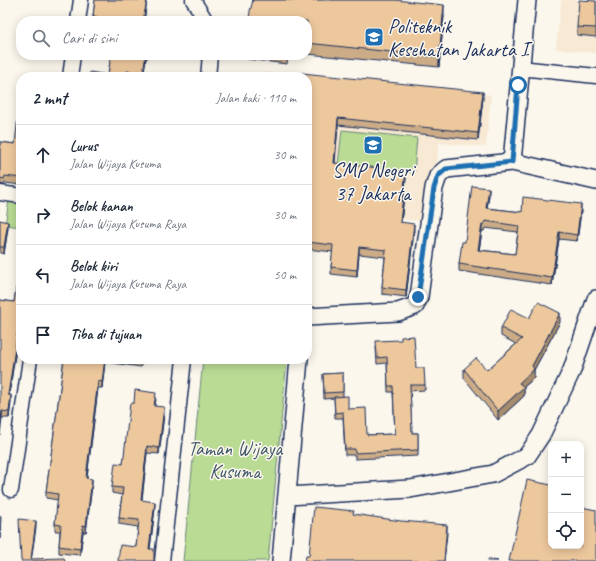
<!DOCTYPE html>
<html lang="id">
<head>
<meta charset="utf-8">
<style>
	body { margin:0; font-family:Caveat,sans-serif; background:#f6f6f7; color:#1f2937 }
	.controls { position:absolute; right:12px; bottom:12px; display:grid; overflow:hidden; border-radius:8px; box-shadow:0 2px 10px #0003 }
	.controls button { width:36px; height:36px; display:grid; place-items:center; padding:0; border:0; border-bottom:1px solid #e0e1e3; background:#fff; color:#1f2937; font:20px sans-serif }
	.stop { position:absolute; width:12px; height:12px; margin:-9px; border:3px solid #1f6fb2; border-radius:50%; background:#fff }
	.stop.end { background:#1f6fb2; border-color:#fff; box-shadow:0 1px 4px #0008 }
	.list { margin:0; padding:0; list-style:none }
	h2 { display:flex; justify-content:space-between; align-items:center; height:52px; margin:0; padding:0 16px; font-size:17px }
	h2 small { font-size:13px; font-weight:400; color:#747a83 }
	.list li { display:grid; grid-template-columns:26px 1fr auto; gap:12px; align-items:center; box-sizing:border-box; height:60px; padding:0 16px; border-top:1px solid #e0e1e3 }
	.list b { display:block; font-size:15px; white-space:nowrap }
	.list p { margin:0; font-size:13px; white-space:nowrap; color:#747a83 }
	.list em { font-size:13px; font-style:normal; color:#747a83 }
	.icon { flex:none; width:22px; height:22px; fill:none; stroke:currentColor; stroke-width:2; stroke-linecap:round; stroke-linejoin:round }
	.map { position:relative; flex:none; width:596px; height:561px; overflow:hidden }
	.search { position:absolute; background:#fff; box-shadow:0 2px 10px #0003; left:16px; top:16px; width:296px; height:44px; display:flex; align-items:center; gap:10px; box-sizing:border-box; padding:0 14px; border-radius:16px; color:#747a83; font-size:15px }
	.panel { position:absolute; background:#fff; box-shadow:0 2px 10px #0003; left:16px; top:72px; width:296px; height:292px; border-radius:16px }
	.map>svg:first-child { display:block }
</style>
</head>
<body>
<div class="map">
<svg width="596" height="561" viewBox="0 0 596 561">
	<rect width="100%" height="100%" fill="#fbf7ec"/>
	<filter id="ink" filterUnits="userSpaceOnUse"><feTurbulence type="fractalNoise" baseFrequency=".025" numOctaves="2"/><feDisplacementMap in="SourceGraphic" scale="8" xChannelSelector="R" yChannelSelector="G"/><feConvolveMatrix kernelMatrix="1 2 1 2 8 2 1 2 1" color-interpolation-filters="sRGB"/></filter>
	<g filter="url(#ink)">
		<path fill="#f7e9d4" d="M 561,0 L 596,0 L 596,53 L 556,49 Z
			M 260,72 L 491,95 L 486,147 L 439,143 L 431,222 L 307,209 L 307,77 L 260,77 Z"/>
		<path fill="#b9db94" stroke="#6a8579" d="M 342,130 L 417,138 L 414,173 L 338,165 Z
			M 9,200 L 21,202 L 21,227 L 5,225 Z
			M 203,359 L 287,359 L 268,561 L 183,561 Z"/>
		<g fill="none" stroke-linecap="round" stroke-linejoin="round">
			<g stroke="#1b2f5e" stroke-width="17">
				<path id="minor" d="M 193,0 L 206,21
					M 78,21 L 81,0
					M 520,68 L 596,76
					M 70,77 L 73,55
					M 208,77 L 210,55
					M 0,193 L 21,196
					M 11,490 L 30,359
					M 162,561 L 184,359"/>
			</g>
			<g stroke="#1b2f5e" stroke-width="20">
				<path id="tertiary" d="M 512,162 L 527,0
					M 307,317 L 398,312 L 415,306 L 419,297 L 421,282 L 434,188 L 438,176 L 446,169 L 512,162 L 596,181
					M 287,496 L 410,489 L 493,474 L 527,456 L 541,435 L 572,370 L 596,299
					M 281,561 L 299,359"/>
			</g>
			<use href="#minor" stroke="#fbf7ec" stroke-width="14"/>
			<use href="#tertiary" stroke="#fbf7ec" stroke-width="17"/>
		</g>
		<path fill="#ccac87" stroke="#1b2f5e" fill-rule="evenodd" d="M 95,0 L 147,0 L 144,21 L 98,21 L 93,20 L 93,16 Z
			M 252,0 L 395,0 L 444,16 L 439,67 L 307,54 L 307,21 Z
			M 596,1 L 596,37 L 577,35 L 577,27 Z
			M 111,55 L 148,55 L 148,58 L 146,58 L 143,77 L 127,75 L 127,77 L 90,77 L 108,75 Z
			M 247,55 L 288,55 L 287,64 L 247,59 Z
			M 307,77 L 483,98 L 478,140 L 338,125 L 335,163 L 406,178 L 401,223 L 414,231 L 406,297 L 382,294 L 382,287 L 385,257 L 359,254 L 357,277 L 331,274 L 331,267 L 333,252 L 307,249 Z
			M 21,107 L 21,185 L 5,183 L 4,185 L 0,184 L 0,142 L 15,144 Z
			M 489,195 L 487,208 L 522,212 L 581,211 L 577,241 L 559,239 L 552,285 L 459,271 L 459,264 L 465,242 ZM 485,228 L 518,232 L 515,254 L 479,250 L 482,231 L 484,231 Z
			M 0,220 L 8,228 L 4,254 L 0,253 Z
			M 21,257 L 21,335 L 18,335 L 9,395 L 11,402 L 9,418 L 2,418 L 0,300 L 14,302 Z
			M 529,318 L 560,322 L 534,370 L 534,378 L 524,387 L 524,396 L 498,420 L 464,378 L 464,369 L 487,370 L 516,344 L 501,336 L 501,328 Z
			M 376,347 L 416,368 L 425,385 L 425,390 L 410,391 L 412,433 L 418,433 L 418,456 L 355,459 L 355,455 L 345,455 L 343,418 L 335,418 L 334,398 L 324,399 L 323,374 L 343,373 L 343,397 L 348,409 L 367,435 L 395,434 L 393,392 L 388,392 L 387,363 L 377,364 Z
			M 64,359 L 142,359 L 141,367 L 105,362 L 102,388 L 98,388 L 87,478 L 92,485 L 86,532 L 83,532 L 80,555 L 59,553 L 59,546 L 60,531 L 55,531 L 55,524 L 58,500 L 46,498 L 46,492 Z
			M 156,399 L 155,406 L 164,414 L 159,454 L 147,453 L 142,500 L 155,508 L 150,549 L 155,561 L 136,547 L 138,527 L 119,524 L 119,518 L 122,495 L 112,493 L 112,487 L 123,464 L 134,403 Z"/>
		<path fill="#a68c6e" stroke="#1b2f5e" d="M 147,0 L 144,21 L 143,21 Z
			M 444,5 L 444,16 L 439,67 L 439,57 Z
			M 146,55 L 146,58 L 143,77 L 143,73 Z
			M 483,92 L 483,98 L 478,140 L 478,133 Z
			M 338,118 L 338,125 L 334,170 L 334,163 Z
			M 406,171 L 406,178 L 400,229 L 400,222 Z
			M 489,188 L 489,195 L 486,215 L 486,208 Z
			M 581,204 L 581,211 L 577,241 L 577,235 Z
			M 8,222 L 8,228 L 4,254 L 4,247 Z
			M 414,224 L 414,231 L 406,297 L 406,290 Z
			M 482,224 L 482,231 L 478,257 L 478,250 Z
			M 559,232 L 559,239 L 552,285 L 552,278 Z
			M 359,247 L 359,254 L 357,277 L 357,270 Z
			M 560,313 L 560,322 L 534,370 L 534,378 L 519,391 L 519,383 L 532,366 Z
			M 18,329 L 18,335 L 8,401 L 8,395 Z
			M 105,359 L 105,362 L 102,388 L 102,382 Z
			M 98,381 L 98,388 L 86,484 L 86,478 Z
			M 524,387 L 524,396 L 498,420 L 498,411 Z
			M 11,395 L 11,402 L 9,418 L 9,412 Z
			M 164,407 L 164,414 L 159,454 L 159,448 Z
			M 2,411 L 2,418 L 0,435 L 0,429 Z
			M 147,446 L 147,453 L 141,507 L 141,500 Z
			M 92,479 L 92,485 L 86,532 L 86,526 Z
			M 155,502 L 155,508 L 149,555 L 149,549 Z
			M 36,521 L 36,528 L 31,561 Z
			M 83,525 L 83,532 L 80,555 L 80,549 Z
			M 447,525 L 447,534 L 444,561 Z"/>
		<path fill="#edc89d" stroke="#1b2f5e" fill-rule="evenodd" d="M 95,0 L 147,0 L 143,21 L 98,21 L 98,17 L 93,16 Z
			M 253,0 L 395,0 L 444,5 L 439,57 L 307,43 L 307,21 L 249,21 L 250,11 Z
			M 579,0 L 596,1 L 596,28 L 577,27 Z
			M 111,55 L 146,55 L 143,73 L 127,71 L 126,77 L 90,77 L 90,72 L 108,75 Z
			M 302,73 L 483,92 L 478,133 L 338,118 L 334,163 L 406,171 L 400,222 L 414,224 L 406,290 L 382,287 L 386,250 L 359,247 L 357,270 L 331,267 L 333,245 L 307,242 L 307,77 L 302,77 Z
			M 19,107 L 21,107 L 21,178 L 5,176 L 4,179 L 0,178 L 0,142 L 15,144 Z
			M 472,186 L 489,188 L 486,208 L 522,212 L 523,197 L 581,204 L 577,235 L 559,232 L 552,278 L 459,264 L 462,242 L 465,242 ZM 485,221 L 519,226 L 515,254 L 478,250 L 482,224 L 484,224 Z
			M 0,220 L 8,222 L 4,247 L 0,247 Z
			M 21,257 L 21,329 L 18,329 L 8,395 L 11,395 L 9,412 L 2,411 L 0,429 L 0,300 L 14,302 Z
			M 538,302 L 560,313 L 532,366 L 534,369 L 519,383 L 524,387 L 498,411 L 464,369 L 476,358 L 487,370 L 522,339 L 501,328 L 511,309 L 529,318 Z
			M 414,336 L 416,368 L 424,368 L 425,385 L 410,385 L 412,433 L 418,433 L 418,450 L 355,453 L 355,449 L 345,449 L 343,412 L 335,413 L 334,397 L 348,396 L 348,409 L 366,408 L 367,435 L 395,434 L 393,386 L 388,386 L 387,357 L 377,358 L 376,341 L 401,340 L 401,337 Z
			M 64,359 L 105,359 L 102,382 L 98,381 L 86,478 L 92,479 L 86,526 L 83,525 L 80,549 L 59,546 L 61,525 L 55,524 L 58,494 L 46,492 Z
			M 129,359 L 141,359 L 141,361 Z
			M 343,373 L 343,392 L 324,393 L 323,374 Z
			M 135,390 L 156,393 L 154,406 L 164,407 L 159,448 L 147,446 L 141,500 L 155,502 L 149,549 L 154,549 L 154,561 L 118,561 L 120,545 L 136,547 L 139,520 L 119,518 L 123,488 L 112,487 L 115,463 L 123,464 L 130,403 L 134,403 Z
			M 527,480 L 551,485 L 551,546 L 581,546 L 581,507 L 596,510 L 596,561 L 509,561 Z
			M 314,507 L 354,511 L 353,514 L 401,521 L 447,525 L 444,561 L 305,561 L 306,556 L 309,556 Z
			M 0,516 L 1,516 L 0,539 Z
			M 19,519 L 36,521 L 31,559 L 64,558 L 65,561 L 21,561 Z
			M 488,559 L 498,561 L 488,561 Z"/>
	</g>
	<g fill="none" stroke-linecap="round" stroke-linejoin="round" filter="url(#ink)">
		<path stroke="#1f6fb2" stroke-width="5" d="M 418,297 L 434,188 L 438,176 L 446,169 L 512,162 L 518,85"/>
	</g>
	<defs>
		<g id="university-square" transform="scale(1)"><rect x="-9" y="-9" width="18" height="18" rx="4" fill="#1f6fb2" stroke="#fbf7ec"/><path d="M0-5L7-2L0 1L-7-2ZM-4 1L0 2.5L4 1V4Q0 6-4 4Z" fill="#fff"/></g>
		<g id="school-square" transform="scale(1)"><rect x="-9" y="-9" width="18" height="18" rx="4" fill="#1f6fb2" stroke="#fbf7ec"/><path d="M0-5L7-2L0 1L-7-2ZM-4 1L0 2.5L4 1V4Q0 6-4 4Z" fill="#fff"/></g>
	</defs>
	<g fill-rule="evenodd">
		<use href="#university-square" x="374" y="37"/>
		<use href="#school-square" x="373" y="145"/>
	</g>
	<g text-anchor="middle" dominant-baseline="central" stroke-width="3" stroke-linejoin="round" paint-order="stroke">
		<g font-size="20" fill="#1b2f5e" stroke="#fbf7ec" text-anchor="start">
			<text x="388" y="26">Politeknik<tspan x="388" dy="23">Kesehatan Jakarta I</tspan></text>
			<text x="373" y="170" text-anchor="middle">SMP Negeri<tspan x="373" dy="23">37 Jakarta</tspan></text>
		</g>
		<g font-size="20" fill="#425a6c" stroke="#fbf7ec">
			<text x="235" y="448">Taman Wijaya<tspan x="235" dy="23">Kusuma</tspan></text>
		</g>
	</g>
</svg>
<div class="controls">
<button>+</button>
<button>−</button>
<button><svg class="icon" aria-label="locate" viewBox="0 0 24 24"><circle cx="12" cy="12" r="6"/><path d="M12 2v4M12 18v4M2 12h4M18 12h4"/></svg></button>
</div>
<div class="stop" style="left:518px;top:85px"></div>
<div class="stop end" style="left:418px;top:297px"></div>
<div class="search"><svg class="icon" aria-label="search" viewBox="0 0 24 24"><circle cx="10" cy="10" r="6"/><path d="M15 15l6 6"/></svg>Cari di sini</div>
<section class="panel">
<h2>2 mnt<small>Jalan kaki · 110 m</small></h2>
<ul class="list">
<li><svg class="icon" aria-label="ahead" viewBox="0 0 24 24"><path d="M12 20V5M6 11l6-6 6 6"/></svg><div><b>Lurus</b><p>Jalan Wijaya Kusuma</p></div><em>30 m</em></li>
<li><svg class="icon" aria-label="right" viewBox="0 0 24 24"><path d="M7 20v-9h11M14 6l5 5-5 5"/></svg><div><b>Belok kanan</b><p>Jalan Wijaya Kusuma Raya</p></div><em>30 m</em></li>
<li><svg class="icon" aria-label="left" viewBox="0 0 24 24"><path d="M17 20v-9H6M10 6l-5 5 5 5"/></svg><div><b>Belok kiri</b><p>Jalan Wijaya Kusuma Raya</p></div><em>50 m</em></li>
<li><svg class="icon" aria-label="arrive" viewBox="0 0 24 24"><path d="M6 21V4h12l-3 4 3 4H6"/></svg><div><b>Tiba di tujuan</b></div></li>
</ul>
</section>
</div>
</body>
</html>
